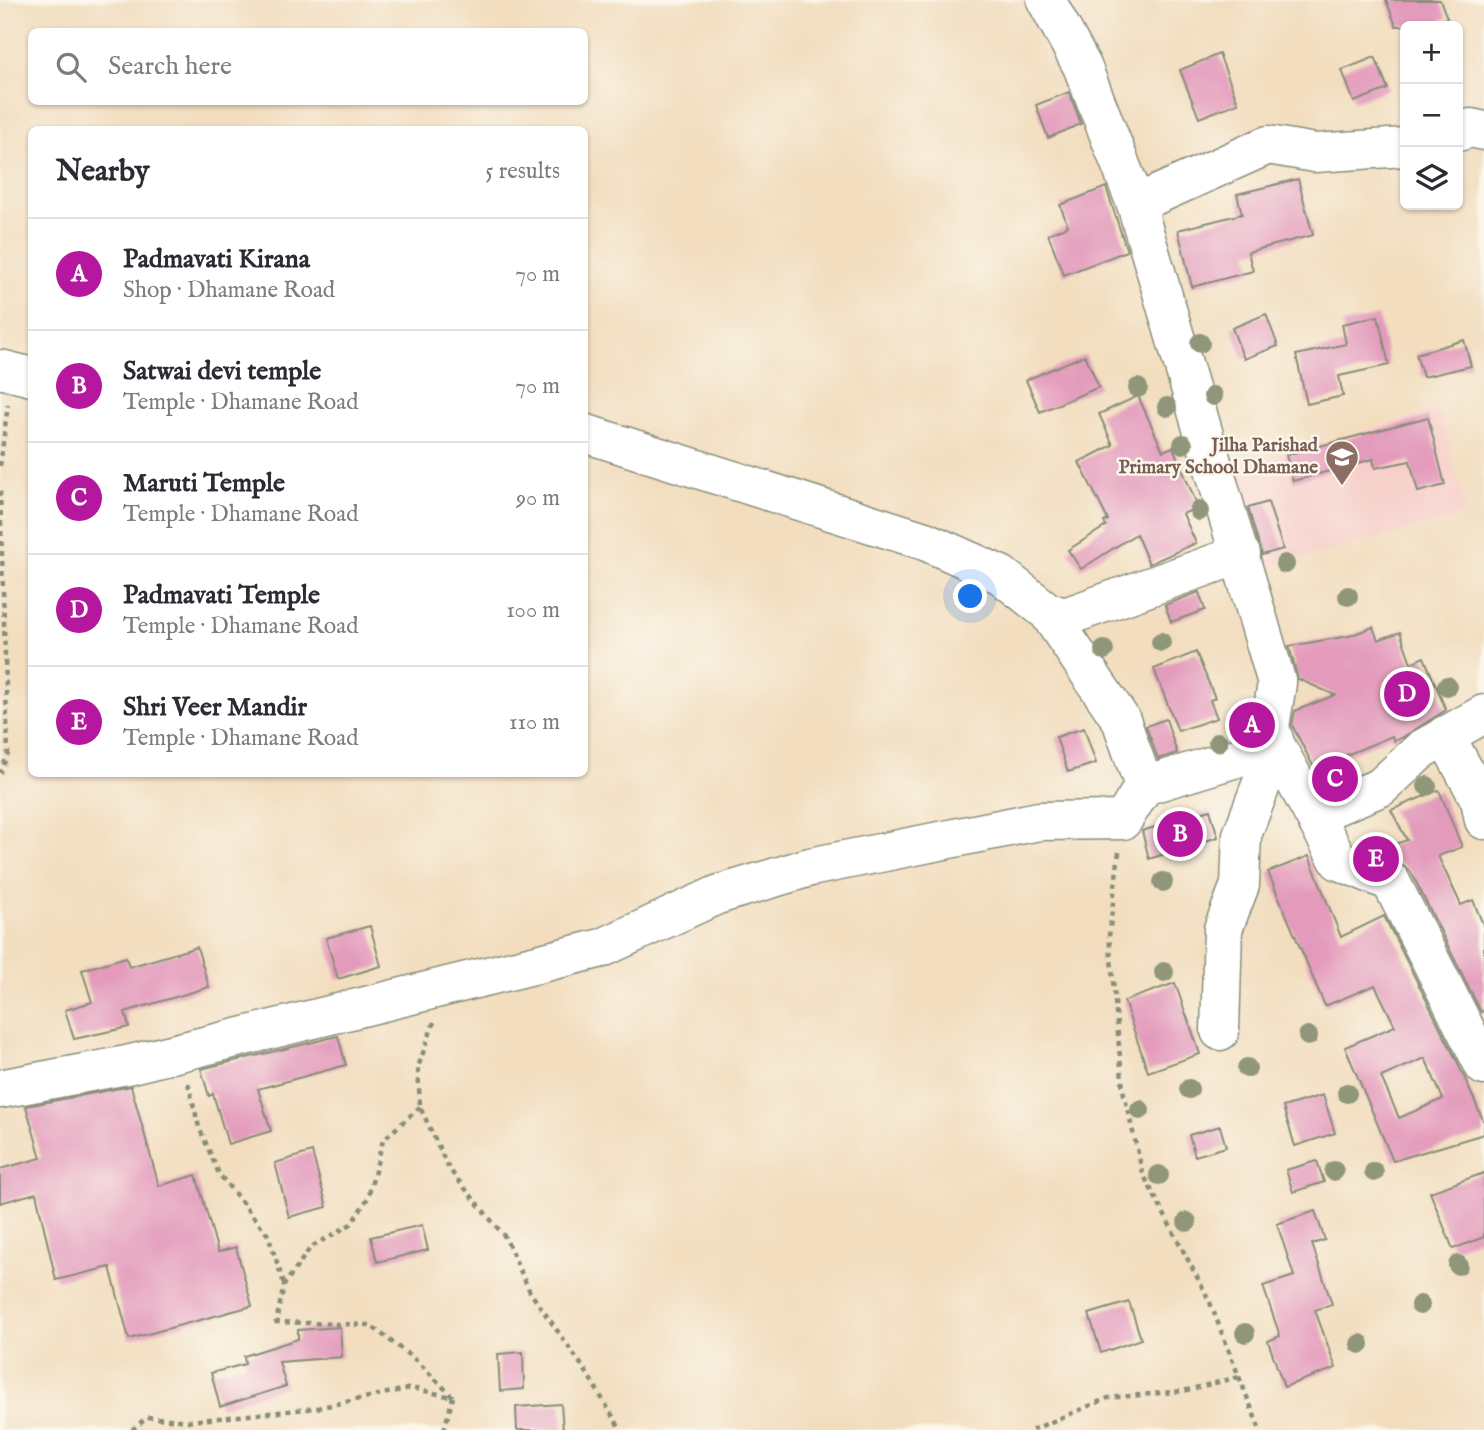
<!DOCTYPE html>
<html lang="en">
<head>
<meta charset="utf-8">
<style>
	body { margin:0; font-family:"IM FELL English",serif; background:#f2f2f3; color:#2b2b33 }
	.controls { position:absolute; right:21px; top:21px; display:grid; overflow:hidden; border-radius:10px; box-shadow:0 2px 5px #0004 }
	.controls button { width:63px; height:63px; display:grid; place-items:center; padding:0; border:0; border-bottom:2px solid #e1e1e2; background:#fff; color:#2b2b33; font:35px sans-serif }
	.you { position:absolute; left:971px; top:597px; width:24px; height:24px; margin:-18px; border:5px solid #fff; border-radius:50%; background:#1a73e8; box-shadow:0 0 0 10px #1a73e833 }
	.badge { display:grid; place-items:center; width:46px; height:46px; border-radius:50%; background:#b5179e; color:#fff; font-size:23px; font-weight:700 }
	.pin { position:absolute; translate:-50% -50%; border:4px solid #fff; box-shadow:0 2px 7px #0006 }
	.list { margin:0; padding:0; list-style:none }
	h2 { display:flex; justify-content:space-between; align-items:center; height:91px; margin:0; padding:0 28px; font-size:30px }
	h2 small { font-size:23px; font-weight:400; color:#7c7c81 }
	.list li { display:grid; grid-template-columns:46px 1fr auto; gap:21px; align-items:center; box-sizing:border-box; height:112px; padding:0 28px; border-top:2px solid #e1e1e2 }
	.list b { display:block; font-size:26px; white-space:nowrap }
	.list p { margin:0; font-size:23px; white-space:nowrap; color:#7c7c81 }
	.list em { font-size:23px; font-style:normal; color:#7c7c81 }
	.icon { flex:none; width:38px; height:38px; fill:none; stroke:currentColor; stroke-width:2; stroke-linecap:round; stroke-linejoin:round }
	.map { position:relative; flex:none; width:1484px; height:1430px; overflow:hidden }
	.search { position:absolute; background:#fff; box-shadow:0 2px 5px #0004; left:28px; top:28px; width:560px; height:77px; display:flex; align-items:center; gap:18px; box-sizing:border-box; padding:0 24px; border-radius:10px; color:#7c7c81; font-size:26px }
	.panel { position:absolute; background:#fff; box-shadow:0 2px 5px #0004; left:28px; top:126px; width:560px; height:651px; border-radius:10px }
	.map>svg:first-child { display:block }
</style>
</head>
<body>
<div class="map">
<svg width="1484" height="1430" viewBox="0 0 1484 1430">
	<rect width="100%" height="100%" fill="#fbf7ec"/>
	<filter id="ink" filterUnits="userSpaceOnUse"><feTurbulence type="fractalNoise" baseFrequency=".0143" numOctaves="2"/><feDisplacementMap in="SourceGraphic" scale="14" xChannelSelector="R" yChannelSelector="G"/><feConvolveMatrix kernelMatrix="1 2 1 2 8 2 1 2 1" color-interpolation-filters="sRGB"/></filter>
	<filter id="wash" filterUnits="userSpaceOnUse"><feTurbulence type="fractalNoise" baseFrequency=".00686" numOctaves="4" result="noise"/><feDisplacementMap in="SourceGraphic" scale="28" xChannelSelector="R" yChannelSelector="G"/><feGaussianBlur stdDeviation="1.57" result="paint"/><feColorMatrix in="noise" values="0 0 0 0 0 0 0 0 0 0 0 0 0 0 0 0 0 1.4 0 .05"/><feComposite in="paint" operator="in"/></filter>
	<g filter="url(#wash)">
		<rect width="100%" height="100%" fill="#f2ddbe"/>
		<path fill="#f7d0cb" d="M 1440,410 L 1467,515 L 1251,571 L 1220,471 Z"/>
		<g id="blocks">
			<path fill="#e39abb" fill-rule="evenodd" d="M 1386,0 L 1440,0 L 1447,18 L 1426,26 L 1396,26 Z
				M 1219,54 L 1238,103 L 1199,118 L 1180,70 Z
				M 1375,57 L 1388,89 L 1354,102 L 1342,70 Z
				M 1069,92 L 1081,124 L 1048,138 L 1036,105 Z
				M 1298,179 L 1313,235 L 1248,252 L 1253,271 L 1192,287 L 1178,230 L 1242,214 L 1237,194 Z
				M 1106,187 L 1127,251 L 1064,275 L 1048,234 L 1068,226 L 1060,205 Z
				M 1266,314 L 1278,346 L 1244,359 L 1232,328 Z
				M 1378,316 L 1389,365 L 1339,376 L 1343,396 L 1307,404 L 1296,355 L 1346,344 L 1342,324 Z
				M 1464,340 L 1471,366 L 1423,377 L 1416,354 Z
				M 1085,355 L 1099,387 L 1040,412 L 1026,380 Z
				M 1138,396 L 1163,451 L 1173,447 L 1198,507 L 1183,514 L 1196,543 L 1149,564 L 1136,534 L 1081,569 L 1068,550 L 1106,526 L 1104,522 L 1108,520 L 1079,462 L 1113,445 L 1099,414 Z
				M 1428,417 L 1445,485 L 1418,492 L 1410,461 L 1375,468 L 1373,459 L 1293,481 L 1286,455 Z
				M 1268,502 L 1283,549 L 1262,555 L 1248,508 Z
				M 1199,592 L 1205,610 L 1171,622 L 1165,605 Z
				M 1373,627 L 1378,640 L 1400,632 L 1411,663 L 1424,657 L 1446,710 L 1403,737 L 1394,741 L 1392,736 L 1344,756 L 1351,776 L 1324,787 L 1292,725 L 1295,711 L 1335,695 L 1298,679 L 1289,646 L 1349,636 Z
				M 1196,652 L 1215,698 L 1210,700 L 1217,718 L 1178,731 L 1154,669 Z
				M 1166,719 L 1177,753 L 1158,759 L 1146,726 Z
				M 1084,728 L 1096,763 L 1068,772 L 1056,737 Z
				M 1439,790 L 1462,847 L 1438,856 L 1461,905 L 1473,900 L 1484,927 L 1484,1011 L 1481,1012 L 1411,872 L 1397,861 L 1390,846 L 1407,840 L 1391,810 Z
				M 1210,810 L 1218,837 L 1149,859 L 1142,831 Z
				M 1309,856 L 1341,937 L 1384,916 L 1457,1061 L 1484,1122 L 1484,1134 L 1393,1161 L 1345,1047 L 1395,1026 L 1375,985 L 1325,1006 L 1268,872 ZM 1425,1058 L 1443,1099 L 1399,1118 L 1381,1077 Z
				M 370,926 L 381,966 L 338,979 L 326,938 Z
				M 197,947 L 209,987 L 125,1012 L 129,1027 L 74,1039 L 65,1010 L 92,1002 L 82,970 L 126,957 L 129,967 Z
				M 1175,983 L 1200,1054 L 1148,1072 L 1124,1001 Z
				M 338,1036 L 346,1065 L 258,1089 L 271,1131 L 228,1144 L 213,1094 L 209,1096 L 201,1069 Z
				M 131,1086 L 159,1186 L 196,1175 L 218,1252 L 236,1247 L 252,1306 L 129,1339 L 110,1267 L 56,1280 L 36,1193 L 0,1203 L 0,1169 L 41,1158 L 26,1106 Z
				M 1323,1095 L 1335,1133 L 1295,1146 L 1283,1107 Z
				M 1220,1126 L 1226,1147 L 1195,1156 L 1189,1135 Z
				M 312,1152 L 327,1207 L 289,1217 L 275,1163 Z
				M 1317,1161 L 1324,1182 L 1293,1192 L 1286,1170 Z
				M 1484,1173 L 1484,1237 L 1453,1249 L 1430,1192 Z
				M 1315,1211 L 1325,1240 L 1312,1244 L 1332,1304 L 1315,1310 L 1336,1368 L 1284,1387 L 1268,1341 L 1280,1336 L 1263,1286 L 1294,1276 L 1277,1224 Z
				M 422,1225 L 428,1250 L 377,1262 L 371,1237 Z
				M 1129,1302 L 1141,1339 L 1101,1353 L 1089,1314 Z
				M 340,1327 L 342,1357 L 279,1362 L 286,1386 L 220,1407 L 211,1373 L 245,1364 L 244,1356 L 298,1339 L 298,1330 Z
				M 523,1352 L 524,1389 L 500,1391 L 498,1354 Z
				M 561,1404 L 563,1430 L 517,1430 L 516,1407 Z"/>
		</g>
	</g>
	<g filter="url(#ink)">
		<use href="#blocks" fill-opacity="0" stroke="#888d79" stroke-width="2"/>
		<g fill="none" stroke-linecap="round" stroke-linejoin="round">
			<g stroke="#888d79" stroke-width="41">
				<path id="minor" d="M 1046,0 L 1082,66 L 1136,204 L 1277,683 L 1270,727 L 1276,746 L 1242,835 L 1240,885 L 1223,929 L 1220,1031
					M 1458,132 L 1471,128 L 1484,131
					M 1136,204 L 1268,145 L 1315,153 L 1405,147
					M 0,369 L 32,377
					M 584,433 L 925,541 L 1001,575 L 1048,612 L 1065,617 L 1241,554
					M 1048,612 L 1121,720 L 1144,786
					M 1445,735 L 1480,800 L 1484,820
					M 1316,814 L 1381,787 L 1422,749 L 1484,714
					M 0,1089 L 127,1065 L 602,948 L 717,895 L 810,867 L 1039,821 L 1123,820 L 1144,786 L 1276,746 L 1339,861 L 1391,882 L 1484,1066"/>
			</g>
			<path stroke="#888d79" stroke-width="4.5" stroke-dasharray="5 5" stroke-linecap="butt" d="M 0,466 L 8,404
				M 0,491 L 8,754 L 0,773
				M 1119,852 L 1109,936 L 1123,1090 L 1143,1174 L 1209,1300 L 1260,1430
				M 434,1022 L 418,1067 L 420,1107 L 449,1169 L 505,1237 L 530,1292 L 585,1370 L 621,1430
				M 188,1083 L 199,1127 L 219,1174 L 268,1235 L 284,1284
				M 420,1107 L 383,1140 L 368,1198 L 351,1224 L 311,1247 L 284,1285 L 276,1322 L 370,1325 L 418,1362 L 453,1397
				M 132,1430 L 147,1417 L 190,1421 L 317,1408 L 411,1388 L 452,1397
				M 444,1430 L 453,1397
				M 1032,1430 L 1108,1398 L 1183,1391 L 1239,1377"/>
			<use href="#minor" stroke="#fff" stroke-width="38"/>
		</g>
		<g fill="#909679">
			<circle cx="1200" cy="343" r="10"/>
			<circle cx="1138" cy="388" r="10"/>
			<circle cx="1213" cy="396" r="10"/>
			<circle cx="1167" cy="407" r="10"/>
			<circle cx="1183" cy="444" r="10"/>
			<circle cx="1199" cy="511" r="10"/>
			<circle cx="1285" cy="564" r="10"/>
			<circle cx="1348" cy="596" r="10"/>
			<circle cx="1161" cy="642" r="10"/>
			<circle cx="1104" cy="650" r="10"/>
			<circle cx="1447" cy="686" r="10"/>
			<circle cx="1218" cy="742" r="10"/>
			<circle cx="1427" cy="786" r="10"/>
			<circle cx="1163" cy="882" r="10"/>
			<circle cx="1164" cy="972" r="10"/>
			<circle cx="1308" cy="1036" r="10"/>
			<circle cx="1247" cy="1068" r="10"/>
			<circle cx="1189" cy="1089" r="10"/>
			<circle cx="1347" cy="1093" r="10"/>
			<circle cx="1140" cy="1110" r="10"/>
			<circle cx="1334" cy="1171" r="10"/>
			<circle cx="1374" cy="1172" r="10"/>
			<circle cx="1159" cy="1175" r="10"/>
			<circle cx="1187" cy="1222" r="10"/>
			<circle cx="1458" cy="1265" r="10"/>
			<circle cx="1420" cy="1305" r="10"/>
			<circle cx="1245" cy="1333" r="10"/>
			<circle cx="1360" cy="1344" r="10"/>
		</g>
	</g>
	<defs>
		<g id="school-pin" transform="scale(1.75)"><path d="M0 17L-7.5 6A9.5 9.5 0 1 1 7.5 6Z" fill="#8d6e63" stroke="#fbf7ec"/><path d="M0-5L7-2L0 1L-7-2ZM-4 1L0 2.5L4 1V4Q0 6-4 4Z" fill="#fff"/></g>
	</defs>
	<g fill-rule="evenodd">
		<use href="#school-pin" x="1342" y="457"/>
	</g>
	<g text-anchor="middle" dominant-baseline="central" stroke-width="5" stroke-linejoin="round" paint-order="stroke">
		<g font-size="19" font-weight="bold" fill="#785e54" stroke="#fbf7ec" text-anchor="end">
			<text x="1318" y="446">Jilha Parishad<tspan x="1318" dy="22">Primary School Dhamane</tspan></text>
		</g>
	</g>
</svg>
<div class="controls">
<button>+</button>
<button>−</button>
<button><svg class="icon" aria-label="layers" viewBox="0 0 24 24"><path d="M12 4l9 5-9 5-9-5zM3 14l9 5 9-5"/></svg></button>
</div>
<div class="you"></div>
<div class="pin badge" style="left:1252px;top:725px">A</div>
<div class="pin badge" style="left:1180px;top:834px">B</div>
<div class="pin badge" style="left:1335px;top:779px">C</div>
<div class="pin badge" style="left:1407px;top:694px">D</div>
<div class="pin badge" style="left:1376px;top:859px">E</div>
<div class="search"><svg class="icon" aria-label="search" viewBox="0 0 24 24"><circle cx="10" cy="10" r="6"/><path d="M15 15l6 6"/></svg>Search here</div>
<section class="panel">
<h2>Nearby<small>5 results</small></h2>
<ul class="list">
<li><span class="badge">A</span><div><b>Padmavati Kirana</b><p>Shop · Dhamane Road</p></div><em>70 m</em></li>
<li><span class="badge">B</span><div><b>Satwai devi temple</b><p>Temple · Dhamane Road</p></div><em>70 m</em></li>
<li><span class="badge">C</span><div><b>Maruti Temple</b><p>Temple · Dhamane Road</p></div><em>90 m</em></li>
<li><span class="badge">D</span><div><b>Padmavati Temple</b><p>Temple · Dhamane Road</p></div><em>100 m</em></li>
<li><span class="badge">E</span><div><b>Shri Veer Mandir</b><p>Temple · Dhamane Road</p></div><em>110 m</em></li>
</ul>
</section>
</div>
</body>
</html>
